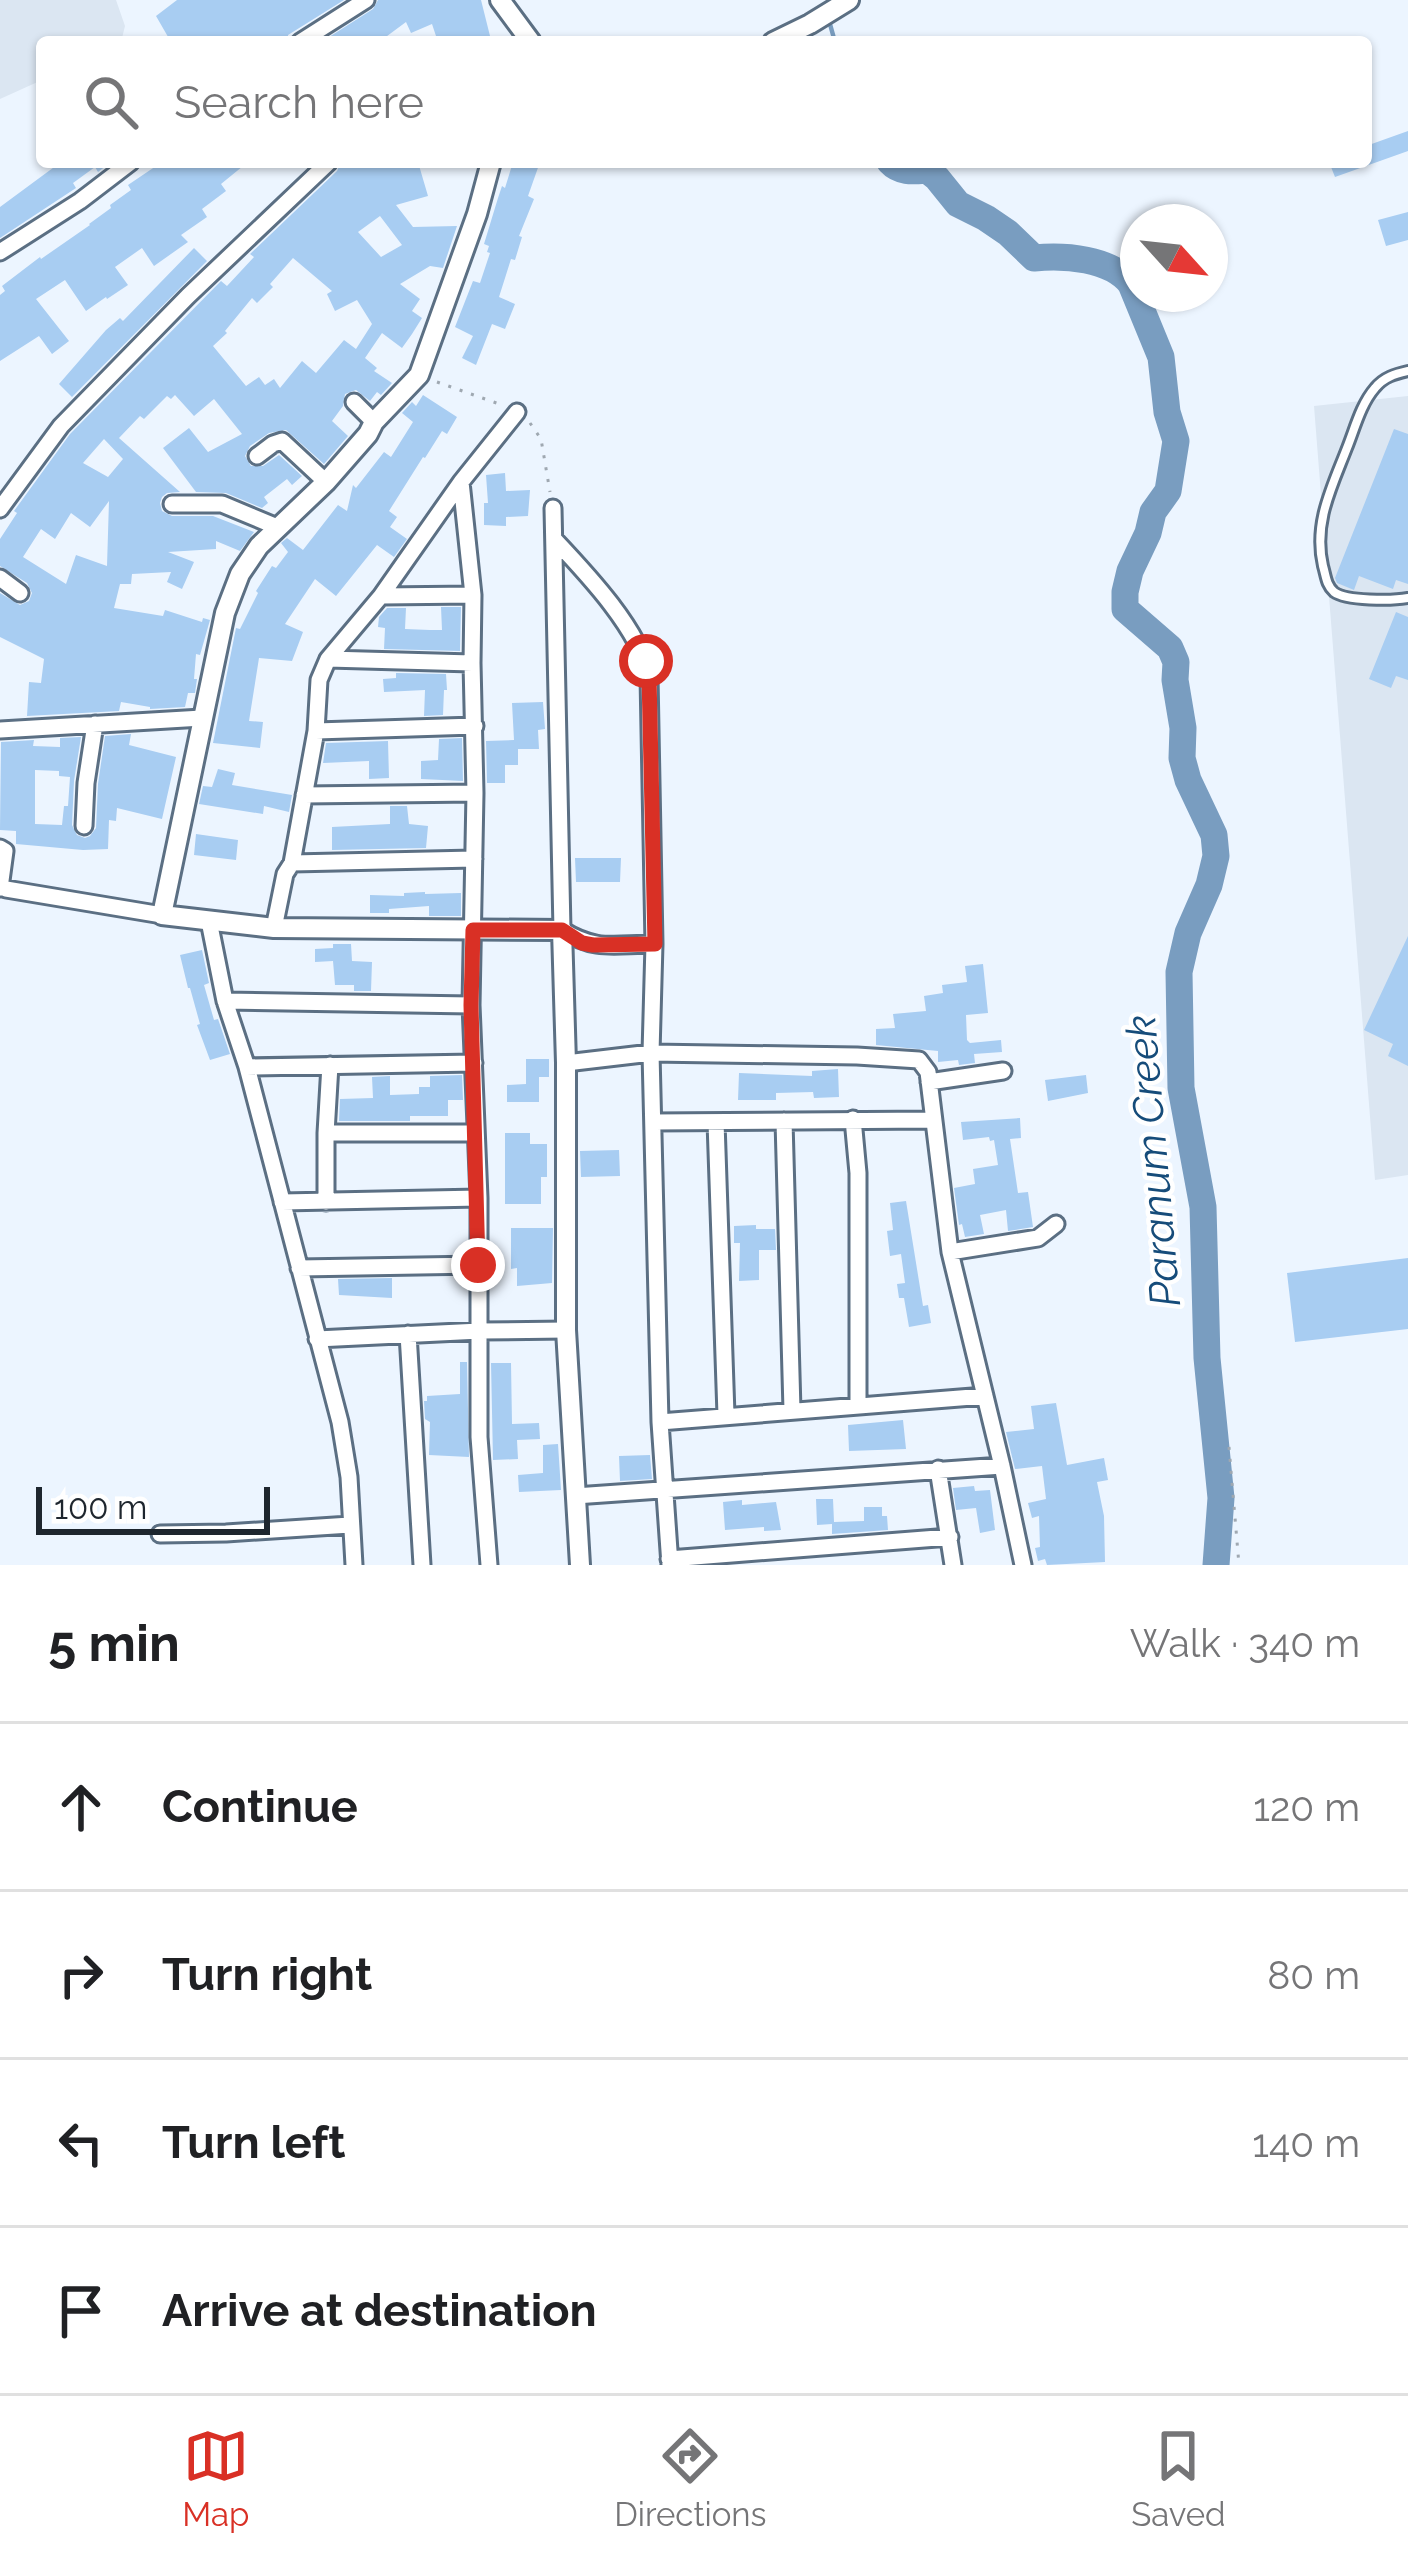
<!DOCTYPE html>
<html lang="en">
<head>
<meta charset="utf-8">
<style>
	body { margin:0; font-family:Raleway,sans-serif; background:#f2f2f2; color:#202124 }
	.compass { position:absolute; left:1120px; top:204px; width:108px; height:108px; border-radius:50%; background:#fff; box-shadow:0 3px 9px #0004; rotate:117deg }
	.scale { position:absolute; left:36px; bottom:30px; width:234px; box-sizing:border-box; padding-left:12px; border:6px solid #1e262e; border-top:0; font-size:33px; line-height:42px; white-space:nowrap; color:#1e262e; -webkit-text-stroke:9px #fff; paint-order:stroke }
	.stop { position:absolute; width:36px; height:36px; margin:-27px; border:9px solid #d93025; border-radius:50%; background:#fff }
	.stop.end { background:#d93025; border-color:#fff; box-shadow:0 3px 12px #0008 }
	.list { margin:0; padding:0; list-style:none }
	h2 { display:flex; justify-content:space-between; align-items:center; height:156px; margin:0; padding:0 48px; font-size:51px }
	h2 small { font-size:39px; font-weight:400; color:#757577 }
	.list li { display:grid; grid-template-columns:78px 1fr auto; gap:36px; align-items:center; box-sizing:border-box; height:168px; padding:0 48px; border-top:3px solid #e0e0e0 }
	.list b { display:block; font-size:45px; white-space:nowrap }
	.list em { font-size:39px; font-style:normal; color:#757577 }
	.icon { flex:none; width:66px; height:66px; fill:none; stroke:currentColor; stroke-width:2; stroke-linecap:round; stroke-linejoin:round }
	.map { position:relative; flex:none; width:1408px; height:1565px; overflow:hidden }
	.search { position:absolute; background:#fff; box-shadow:0 3px 9px #0004; left:36px; right:36px; top:36px; height:132px; display:flex; align-items:center; gap:30px; box-sizing:border-box; padding:0 42px; border-radius:12px; color:#757577; font-size:45px }
	.sheet { height:828px; background:#fff }
	nav { display:flex; justify-content:space-around; align-items:center; box-sizing:border-box; height:168px; border-top:3px solid #e0e0e0; background:#fff; font-size:33px; color:#757577 }
	nav a { display:grid; justify-items:center; gap:6px }
	nav .on { color:#d93025 }
	.map>svg:first-child { display:block }
</style>
</head>
<body>
<div class="map">
<svg width="1408" height="1565" viewBox="0 0 1408 1565">
	<rect width="100%" height="100%" fill="#ecf5ff"/>
	<path fill="#dbe6f2" d="M 0,0 L 116,0 L 125,26 L 122,38 L 117,42 L 42,42 L 42,80 L 0,99 Z
		M 1408,396 L 1408,1175 L 1375,1180 L 1314,406 Z"/>
	<g fill="none" stroke-linecap="round" stroke-linejoin="round">
		<path stroke="#799dc0" stroke-width="4.5" d="M 828,17 L 835,42"/>
		<path stroke="#799dc0" stroke-width="27" d="M 890,162 C 900,173 914,171 927,170 L 937,178 L 958,204 L 986,218 L 1008,233 L 1034,258 C 1064,255 1111,258 1131,284 L 1161,357 L 1167,412 L 1176,441 L 1168,491 L 1153,512 L 1148,533 L 1130,571 L 1125,592 L 1125,609 L 1170,648 L 1176,662 L 1175,680 L 1183,728 L 1182,758 L 1188,780 L 1214,835 L 1216,856 L 1209,885 L 1188,933 L 1179,972 L 1181,1088 L 1203,1207 L 1207,1358 L 1221,1498 L 1216,1565"/>
	</g>
	<path fill="#a8cdf2" fill-rule="evenodd" d="M 177,0 L 344,0 L 288,35 L 288,42 L 171,42 L 156,16 Z
		M 378,0 L 481,0 L 491,40 L 438,42 L 432,24 L 411,33 L 406,22 L 379,42 L 328,42 L 326,39 L 373,9 Z
		M 1408,131 L 1408,151 L 1335,177 L 1329,162 L 1366,162 L 1366,146 Z
		M 61,162 L 111,162 L 98,172 L 95,167 L 73,183 L 76,188 L 0,238 L 0,207 Z
		M 162,162 L 248,162 L 221,184 L 226,191 L 202,209 L 207,217 L 181,235 L 188,242 L 154,266 L 142,248 L 115,267 L 128,285 L 107,299 L 106,297 L 86,311 L 65,280 L 36,299 L 69,341 L 52,354 L 39,336 L 0,361 L 0,295 L 5,291 L 2,286 L 40,257 L 41,259 L 90,225 L 89,224 L 111,208 L 110,205 L 131,190 L 128,185 Z
		M 341,162 L 418,162 L 428,196 L 396,205 L 413,227 L 457,226 L 443,268 L 430,266 L 400,284 L 420,299 L 412,311 L 422,318 L 412,334 L 402,348 L 382,333 L 365,358 L 377,368 L 374,371 L 392,383 L 381,395 L 377,392 L 370,401 L 356,390 L 345,394 L 343,406 L 332,421 L 348,436 L 324,464 L 286,430 L 269,433 L 250,446 L 245,456 L 251,466 L 263,466 L 279,455 L 302,476 L 292,485 L 287,479 L 264,497 L 268,503 L 262,508 L 226,493 L 196,492 L 163,448 L 189,428 L 208,452 L 242,434 L 214,399 L 194,416 L 175,395 L 171,399 L 167,396 L 144,419 L 140,416 L 119,438 L 180,492 L 167,493 L 162,497 L 160,503 L 162,511 L 172,516 L 213,516 L 254,532 L 240,551 L 216,541 L 216,549 L 168,552 L 194,562 L 182,589 L 167,582 L 171,572 L 132,574 L 131,584 L 120,584 L 114,608 L 163,616 L 165,610 L 202,622 L 203,618 L 210,620 L 200,655 L 196,654 L 194,679 L 197,679 L 195,693 L 188,693 L 185,707 L 150,709 L 150,707 L 121,702 L 119,711 L 27,716 L 29,682 L 41,683 L 44,659 L 0,637 L 0,593 L 20,605 L 29,601 L 32,593 L 27,583 L 0,566 L 0,539 L 17,513 L 14,511 L 70,434 L 221,281 L 227,286 L 254,257 L 250,254 L 337,171 ZM 380,216 L 402,245 L 381,257 L 358,232 ZM 293,258 L 332,291 L 327,294 L 335,311 L 357,300 L 372,324 L 356,349 L 344,340 L 316,373 L 302,361 L 280,388 L 274,379 L 265,385 L 259,377 L 246,386 L 213,346 L 227,333 L 225,331 L 252,298 L 257,303 L 273,287 L 270,284 ZM 104,439 L 123,459 L 108,477 L 83,463 ZM 109,501 L 107,566 L 76,555 L 66,584 L 23,557 L 41,529 L 55,539 L 71,513 L 90,527 Z
		M 513,162 L 540,162 L 528,196 L 534,199 L 519,236 L 522,237 L 515,260 L 511,259 L 499,297 L 515,304 L 505,329 L 492,324 L 476,365 L 462,358 L 473,336 L 455,327 L 473,281 L 480,283 L 490,253 L 487,252 L 489,246 L 484,244 L 498,198 L 502,186 L 505,188 Z
		M 1408,212 L 1408,240 L 1386,246 L 1378,220 Z
		M 194,248 L 207,261 L 72,397 L 59,384 L 106,330 L 120,318 L 123,321 Z
		M 423,395 L 457,417 L 447,434 L 442,431 L 425,458 L 423,457 L 389,511 L 397,517 L 390,527 L 407,539 L 394,557 L 377,545 L 336,596 L 315,579 L 285,624 L 303,632 L 292,661 L 259,658 L 249,721 L 263,722 L 260,748 L 213,743 L 236,628 L 240,629 L 258,593 L 256,591 L 272,566 L 276,568 L 288,552 L 281,543 L 287,538 L 303,550 L 338,505 L 347,511 L 353,485 L 356,488 L 384,452 L 391,457 L 413,422 L 402,413 L 412,402 L 416,406 Z
		M 1394,429 L 1408,434 L 1408,584 L 1396,580 L 1393,589 L 1359,576 L 1354,590 L 1337,583 L 1335,578 Z
		M 505,473 L 506,491 L 530,490 L 528,516 L 506,517 L 506,526 L 484,525 L 484,503 L 488,503 L 486,475 Z
		M 441,607 L 461,607 L 460,651 L 384,649 L 385,628 L 378,627 L 379,617 L 387,608 L 406,608 L 405,629 L 430,630 L 442,630 Z
		M 1396,612 L 1408,617 L 1408,680 L 1396,676 L 1391,688 L 1369,679 Z
		M 396,673 L 446,674 L 447,690 L 444,690 L 443,715 L 424,716 L 425,690 L 384,692 L 383,679 L 396,678 Z
		M 543,702 L 545,729 L 538,730 L 539,749 L 518,749 L 518,765 L 505,765 L 505,783 L 487,783 L 486,741 L 514,740 L 512,703 Z
		M 131,734 L 129,745 L 176,757 L 162,819 L 117,808 L 116,821 L 109,820 L 108,849 L 83,850 L 16,844 L 16,831 L 0,830 L 1,742 L 34,740 L 33,746 L 60,747 L 60,738 L 81,737 L 74,781 L 72,825 L 77,835 L 85,838 L 90,836 L 96,828 L 98,784 L 105,736 ZM 35,770 L 59,771 L 59,776 L 70,777 L 68,806 L 64,806 L 62,825 L 35,824 Z
		M 462,738 L 463,781 L 421,779 L 421,761 L 438,760 L 439,739 Z
		M 388,741 L 389,778 L 369,779 L 369,761 L 323,763 L 326,743 Z
		M 218,769 L 235,773 L 232,785 L 292,795 L 289,812 L 264,806 L 263,814 L 199,804 L 203,786 L 212,787 Z
		M 390,806 L 407,806 L 409,824 L 428,826 L 426,848 L 332,850 L 332,827 L 390,824 Z
		M 196,834 L 238,840 L 236,860 L 194,855 Z
		M 575,858 L 621,858 L 620,882 L 576,882 Z
		M 425,892 L 425,894 L 461,893 L 461,916 L 429,916 L 429,906 L 389,909 L 389,913 L 370,913 L 370,895 L 404,896 L 404,893 Z
		M 1408,936 L 1408,1066 L 1388,1056 L 1393,1044 L 1364,1030 Z
		M 333,944 L 351,944 L 352,961 L 372,962 L 371,991 L 354,991 L 354,985 L 335,985 L 333,961 L 315,962 L 315,949 L 333,948 Z
		M 202,950 L 209,983 L 204,985 L 214,1020 L 218,1019 L 230,1054 L 210,1060 L 197,1025 L 200,1024 L 190,988 L 188,988 L 180,955 Z
		M 983,964 L 988,1013 L 966,1015 L 967,1040 L 970,1043 L 1001,1040 L 1002,1052 L 974,1054 L 975,1063 L 959,1065 L 958,1060 L 938,1062 L 938,1051 L 876,1045 L 876,1029 L 895,1028 L 893,1014 L 926,1011 L 924,996 L 943,993 L 942,985 L 967,982 L 965,966 Z
		M 526,1059 L 549,1059 L 549,1077 L 539,1077 L 539,1102 L 507,1102 L 507,1085 L 526,1084 Z
		M 838,1069 L 839,1097 L 814,1098 L 813,1092 L 776,1093 L 776,1100 L 738,1100 L 739,1073 L 812,1076 L 812,1071 Z
		M 462,1075 L 463,1100 L 448,1100 L 448,1116 L 410,1116 L 410,1121 L 339,1121 L 340,1099 L 373,1098 L 372,1077 L 390,1076 L 390,1095 L 419,1094 L 419,1087 L 430,1087 L 430,1076 Z
		M 1086,1075 L 1088,1093 L 1048,1101 L 1045,1080 Z
		M 1020,1118 L 1021,1138 L 1010,1139 L 1018,1193 L 1028,1192 L 1033,1227 L 1008,1231 L 1006,1210 L 980,1215 L 984,1234 L 965,1237 L 962,1224 L 959,1225 L 954,1188 L 975,1184 L 973,1169 L 998,1165 L 994,1140 L 990,1141 L 989,1137 L 963,1140 L 961,1122 Z
		M 505,1133 L 530,1133 L 530,1144 L 547,1144 L 547,1177 L 541,1177 L 541,1204 L 505,1204 Z
		M 619,1150 L 620,1176 L 581,1177 L 580,1151 Z
		M 906,1201 L 923,1306 L 928,1305 L 931,1323 L 909,1327 L 904,1298 L 899,1298 L 897,1284 L 905,1283 L 901,1254 L 890,1256 L 887,1231 L 893,1230 L 890,1203 Z
		M 756,1225 L 756,1229 L 775,1229 L 776,1250 L 759,1250 L 759,1280 L 739,1281 L 740,1243 L 734,1243 L 734,1226 Z
		M 511,1228 L 553,1228 L 552,1283 L 517,1286 L 517,1268 L 511,1269 Z
		M 1408,1258 L 1408,1329 L 1295,1342 L 1287,1273 Z
		M 392,1278 L 392,1298 L 339,1295 L 338,1279 Z
		M 460,1362 L 467,1362 L 469,1457 L 429,1455 L 430,1422 L 425,1419 L 424,1401 L 427,1401 L 427,1396 L 460,1394 Z
		M 491,1363 L 511,1363 L 512,1424 L 539,1423 L 540,1439 L 517,1440 L 518,1459 L 493,1460 Z
		M 1056,1403 L 1067,1465 L 1104,1458 L 1108,1480 L 1097,1482 L 1104,1516 L 1105,1562 L 1047,1565 L 1045,1559 L 1038,1561 L 1035,1548 L 1040,1547 L 1039,1516 L 1032,1518 L 1028,1503 L 1046,1499 L 1042,1466 L 1015,1469 L 1006,1432 L 1034,1429 L 1031,1406 Z
		M 903,1420 L 906,1449 L 849,1451 L 848,1425 Z
		M 558,1444 L 561,1490 L 519,1492 L 518,1475 L 543,1473 L 543,1445 Z
		M 650,1455 L 652,1479 L 620,1481 L 619,1456 Z
		M 974,1486 L 975,1491 L 990,1490 L 995,1530 L 980,1533 L 976,1508 L 956,1510 L 953,1488 Z
		M 816,1499 L 833,1499 L 834,1522 L 864,1521 L 864,1507 L 882,1507 L 882,1516 L 887,1516 L 888,1530 L 832,1534 L 832,1524 L 817,1525 Z
		M 742,1500 L 742,1505 L 776,1502 L 781,1530 L 764,1531 L 764,1527 L 725,1530 L 723,1502 Z"/>
	<g fill="none" stroke-linecap="round" stroke-linejoin="round">
		<g stroke="#5b6f83" stroke-width="14">
			<path id="service" d="M 1408,371 C 1395,374 1384,377 1375,388 C 1361,404 1355,428 1347,448 C 1332,487 1313,523 1323,566 C 1326,576 1326,585 1334,592 C 1346,601 1392,601 1408,598"/>
		</g>
		<g stroke="#5b6f83" stroke-width="21">
			<path id="minor" d="M 300,42 L 366,0
				M 0,252 L 80,201 L 131,162
				M 354,402 L 374,422
				M 257,456 L 273,444 L 282,441 L 326,482
				M 461,482 L 473,595 L 472,663 L 475,793 L 471,1005 L 479,1198 L 479,1437 L 489,1565
				M 172,504 L 222,504 L 277,527
				M 553,508 L 562,930 C 597,952 615,944 654,944
				M 0,509 L 61,426 L 188,296 L 329,162
				M 555,540 C 587,574 640,630 649,676 L 654,944 L 651,1053 L 660,1422 L 670,1565
				M 0,578 L 20,593
				M 381,596 L 473,595
				M 328,659 L 472,663
				M 0,730 L 202,718
				M 316,731 L 475,726
				M 304,795 L 475,793
				M 84,826 L 86,783 L 95,724
				M 0,848 L 5,851 L 0,888
				M 292,863 L 474,859
				M 0,885 L 6,889 L 162,915
				M 209,921 L 225,1001 L 247,1067 L 340,1422 L 349,1477 L 354,1565
				M 274,928 L 285,874 L 292,863 L 316,731 L 319,680 L 328,659 L 381,596 L 461,482 L 517,412
				M 225,1001 L 471,1005
				M 566,1063 L 651,1053 L 857,1056 L 919,1060 L 928,1072 L 950,1252 L 1002,1466 L 1023,1565
				M 247,1067 L 474,1063
				M 929,1082 L 1003,1071
				M 853,1119 L 858,1173 L 858,1406
				M 784,1121 L 792,1410
				M 653,1122 L 932,1120
				M 716,1122 L 726,1415
				M 326,1133 L 476,1133
				M 282,1202 L 479,1198
				M 326,1202 L 326,1133 L 330,1065
				M 950,1252 L 1038,1238 L 1056,1224
				M 299,1268 L 479,1265
				M 408,1334 L 422,1565
				M 317,1339 L 480,1331 L 566,1330
				M 660,1422 L 985,1396
				M 938,1469 L 953,1565
				M 575,1496 L 1002,1466
				M 160,1534 L 226,1533 L 350,1525
				M 669,1559 L 950,1537"/>
		</g>
		<g stroke="#5b6f83" stroke-width="24">
			<path id="tertiary" d="M 500,0 L 531,42
				M 773,42 L 810,24 L 849,0
				M 491,162 L 477,214 L 419,375 L 374,422 L 368,434 L 326,482 L 259,546 L 240,574 L 225,613 L 162,915 L 274,928 L 562,930 L 566,1063 L 566,1330 L 580,1565"/>
		</g>
		<path stroke="#9fa8b1" stroke-width="3" stroke-dasharray="3 9" stroke-linecap="butt" d="M 437,382 L 502,405
			M 530,423 L 541,439 L 550,492
			M 1229,1447 L 1239,1565"/>
		<use href="#service" stroke="#fff" stroke-width="8"/>
		<use href="#minor" stroke="#fff" stroke-width="15"/>
		<use href="#tertiary" stroke="#fff" stroke-width="18"/>
	</g>
	<g fill="none" stroke-linecap="round" stroke-linejoin="round">
		<path stroke="#d93025" stroke-width="15" d="M 478,1265 L 471,1005 L 473,930 L 562,930 L 582,943 L 593,945 L 655,944 L 649,676 L 646,661"/>
	</g>
	<g text-anchor="middle" dominant-baseline="central" stroke-width="9" stroke-linejoin="round" paint-order="stroke">
		<g font-size="42" font-style="italic" fill="#164c7a" stroke="#fff">
			<text transform="translate(1153 1161) rotate(-95)">Paranum Creek</text>
		</g>
	</g>
</svg>
<svg class="compass" viewBox="-18 -18 36 36"><path d="M0-13l5 13h-10z" fill="#e53935"/><path d="M0 13l5-13h-10z" fill="#757577"/></svg>
<div class="scale">100 m</div>
<div class="stop" style="left:646px;top:661px"></div>
<div class="stop end" style="left:478px;top:1265px"></div>
<div class="search"><svg class="icon" aria-label="search" viewBox="0 0 24 24"><circle cx="10" cy="10" r="6"/><path d="M15 15l6 6"/></svg>Search here</div>
</div>
<section class="sheet">
<h2>5 min<small>Walk · 340 m</small></h2>
<ul class="list">
<li><svg class="icon" aria-label="ahead" viewBox="0 0 24 24"><path d="M12 20V5M6 11l6-6 6 6"/></svg><div><b>Continue</b></div><em>120 m</em></li>
<li><svg class="icon" aria-label="right" viewBox="0 0 24 24"><path d="M7 20v-9h11M14 6l5 5-5 5"/></svg><div><b>Turn right</b></div><em>80 m</em></li>
<li><svg class="icon" aria-label="left" viewBox="0 0 24 24"><path d="M17 20v-9H6M10 6l-5 5 5 5"/></svg><div><b>Turn left</b></div><em>140 m</em></li>
<li><svg class="icon" aria-label="arrive" viewBox="0 0 24 24"><path d="M6 21V4h12l-3 4 3 4H6"/></svg><div><b>Arrive at destination</b></div></li>
</ul>
</section>
<nav>
<a class="on"><svg class="icon" aria-label="map" viewBox="0 0 24 24"><path d="M3 6l6-2 6 2 6-2v14l-6 2-6-2-6 2zM9 4v14M15 6v14"/></svg>Map</a>
<a><svg class="icon" aria-label="directions" viewBox="0 0 24 24"><path d="M12 3l9 9-9 9-9-9zM9 14v-3h6M13 9l2 2-2 2"/></svg>Directions</a>
<a><svg class="icon" aria-label="saved" viewBox="0 0 24 24"><path d="M7 4h10v16l-5-4-5 4z"/></svg>Saved</a>
</nav>
</body>
</html>
